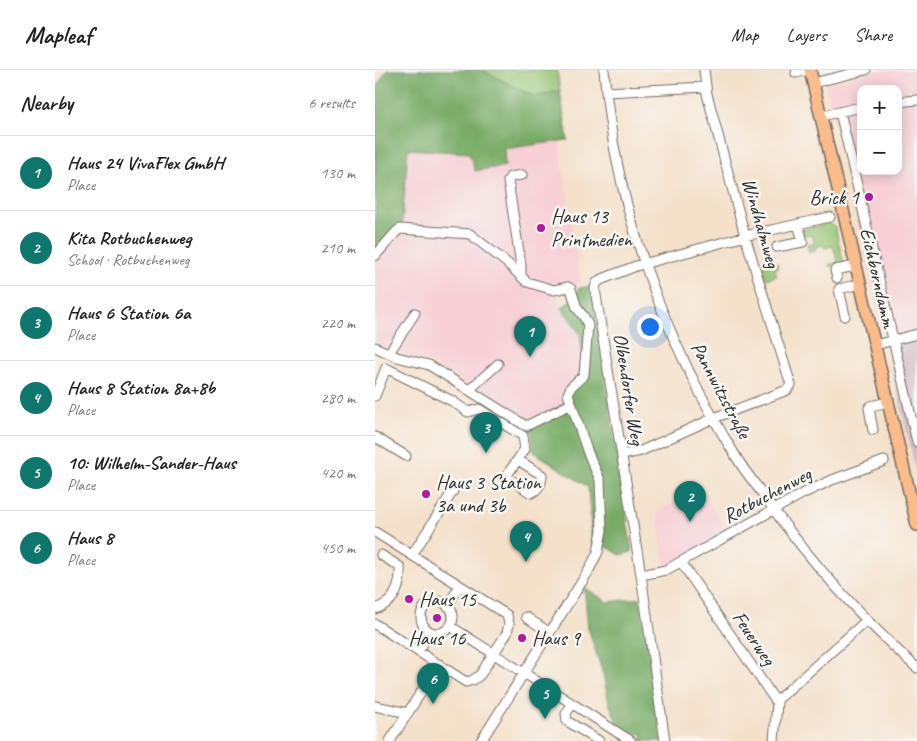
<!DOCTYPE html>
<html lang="en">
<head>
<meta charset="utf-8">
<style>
	body { margin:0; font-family:Caveat,sans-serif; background:#f2f2f2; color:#222 }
	.controls { position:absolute; right:15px; top:15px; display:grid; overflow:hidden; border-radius:10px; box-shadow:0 2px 12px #0003 }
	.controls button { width:45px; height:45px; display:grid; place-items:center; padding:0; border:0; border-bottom:1px solid #e0e0e0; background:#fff; color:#222; font:25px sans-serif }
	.you { position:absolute; left:274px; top:256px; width:18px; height:18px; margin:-12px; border:4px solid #fff; border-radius:50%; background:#1a73e8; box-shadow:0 0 0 8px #1a73e833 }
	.badge { display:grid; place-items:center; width:32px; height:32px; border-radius:50%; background:#0f766e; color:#fff; font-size:16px; font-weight:700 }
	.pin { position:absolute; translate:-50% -41px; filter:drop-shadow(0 1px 2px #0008) }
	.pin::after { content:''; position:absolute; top:26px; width:18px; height:15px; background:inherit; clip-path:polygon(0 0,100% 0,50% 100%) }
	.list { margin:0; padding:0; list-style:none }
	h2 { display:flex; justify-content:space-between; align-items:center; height:65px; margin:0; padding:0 20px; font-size:21px }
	h2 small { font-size:16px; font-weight:400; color:#767676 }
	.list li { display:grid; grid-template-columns:32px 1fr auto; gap:15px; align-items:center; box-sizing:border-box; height:75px; padding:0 20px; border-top:1px solid #e0e0e0 }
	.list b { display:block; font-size:19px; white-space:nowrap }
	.list p { margin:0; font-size:16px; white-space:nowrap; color:#767676 }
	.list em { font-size:16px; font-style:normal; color:#767676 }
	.map { position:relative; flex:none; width:542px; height:671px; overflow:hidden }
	header { display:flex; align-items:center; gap:30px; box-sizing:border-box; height:70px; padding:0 25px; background:#fff; border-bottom:1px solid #e0e0e0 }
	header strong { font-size:24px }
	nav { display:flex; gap:28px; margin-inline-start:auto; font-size:18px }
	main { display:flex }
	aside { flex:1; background:#fff }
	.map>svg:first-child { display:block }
</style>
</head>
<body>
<header>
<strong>Mapleaf</strong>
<nav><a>Map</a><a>Layers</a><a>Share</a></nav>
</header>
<main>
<aside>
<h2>Nearby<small>6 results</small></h2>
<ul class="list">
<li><span class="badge">1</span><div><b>Haus 24 VivaFlex GmbH</b><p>Place</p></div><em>130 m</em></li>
<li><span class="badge">2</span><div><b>Kita Rotbuchenweg</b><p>School · Rotbuchenweg</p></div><em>210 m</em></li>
<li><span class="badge">3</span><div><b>Haus 6 Station 6a</b><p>Place</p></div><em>220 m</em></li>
<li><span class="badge">4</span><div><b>Haus 8 Station 8a+8b</b><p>Place</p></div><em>280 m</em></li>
<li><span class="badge">5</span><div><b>10: Wilhelm-Sander-Haus</b><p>Place</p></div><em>420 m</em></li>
<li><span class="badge">6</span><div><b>Haus 8</b><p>Place</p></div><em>450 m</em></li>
</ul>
</aside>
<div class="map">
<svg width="542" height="671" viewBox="0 0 542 671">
	<rect width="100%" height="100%" fill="#f6f6f2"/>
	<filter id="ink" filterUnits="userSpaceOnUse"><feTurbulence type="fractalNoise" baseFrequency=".02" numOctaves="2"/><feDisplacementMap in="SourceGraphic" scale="10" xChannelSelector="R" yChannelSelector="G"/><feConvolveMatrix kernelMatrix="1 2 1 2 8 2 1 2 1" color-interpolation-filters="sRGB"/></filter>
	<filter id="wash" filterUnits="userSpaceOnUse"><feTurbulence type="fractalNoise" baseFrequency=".0096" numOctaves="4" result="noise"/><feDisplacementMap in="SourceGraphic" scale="20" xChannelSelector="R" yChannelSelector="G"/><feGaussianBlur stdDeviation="1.12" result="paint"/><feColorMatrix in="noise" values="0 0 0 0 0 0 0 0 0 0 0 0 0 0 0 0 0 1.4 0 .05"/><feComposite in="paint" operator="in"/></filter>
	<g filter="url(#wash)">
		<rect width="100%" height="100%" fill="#f5e1ca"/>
		<path fill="#f7cfd4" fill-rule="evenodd" d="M 502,0 L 542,0 L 542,262 L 510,269 L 450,15 ZM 486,19 L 523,19 L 523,101 L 486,101 Z
			M 184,71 L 206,214 L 181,222 L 187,238 L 205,264 L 208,289 L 205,305 L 189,334 L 151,354 L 56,293 L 20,283 L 0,275 L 0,182 L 27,153 L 33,79 L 95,83 L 100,101 L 129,79 Z
			M 328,420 L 352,462 L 290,497 L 282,441 Z"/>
		<path fill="#d2bdc8" d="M 542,262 L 542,406 L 510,269 Z"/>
		<path fill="#94c473" stroke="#60784f" d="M 106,0 L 182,0 L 185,21 L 160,27 Z
			M 454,153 L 460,157 L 469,194 L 454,197 L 454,194 L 463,193 L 458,176 L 450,178 L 449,175 L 440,177 L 441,181 L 434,182 L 432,174 L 439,174 L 438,166 L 428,165 L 427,160 Z
			M 402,192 L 403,198 L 400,199 L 402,206 L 391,209 L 387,196 Z"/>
		<path fill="#77aa65" stroke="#516a48" d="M 12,0 L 106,0 L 160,27 L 185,21 L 193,70 L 129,79 L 130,96 L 100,101 L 94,83 L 33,79 L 27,154 L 0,182 L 0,20 Z
			M 216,216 L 257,482 L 245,485 L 234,478 L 217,475 L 213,417 L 159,382 L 156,362 L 151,354 L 189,334 L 194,315 L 205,305 L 208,289 L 205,264 L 187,238 L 199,227 L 204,218 Z
			M 209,517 L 233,532 L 265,528 L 287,671 L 264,671 L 269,664 L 253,663 L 243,655 L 234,633 L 228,604 L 213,558 Z"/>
	</g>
	<g filter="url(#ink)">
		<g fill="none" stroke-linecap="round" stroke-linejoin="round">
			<g stroke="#726b63" stroke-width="11">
				<path id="minor" d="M 229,0 C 240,138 290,272 363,390 C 371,403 382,416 391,429 C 435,491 486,548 542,598
					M 421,3 L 434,0
					M 438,13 L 491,0
					M 231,22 L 331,17
					M 523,32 L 542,30
					M 465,42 L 542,372
					M 446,46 L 486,37
					M 402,177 L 428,172 L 423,154
					M 0,186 L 22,161 L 25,159 L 95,164 L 132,193 L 152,212 L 179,220 L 193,217 L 196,219 L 202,238 L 209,247 L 213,255 L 209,305 L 196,317 L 193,324 L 213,383 L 225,410 L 227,460 L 223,482 L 213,502 L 106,671
					M 146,205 L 146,195 L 133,111 L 135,107 L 147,105
					M 462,208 L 460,200 L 481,196
					M 470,246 L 464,219 L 485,214
					M 500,275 L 542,264
					M 0,277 L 22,287 L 54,295 L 151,356 L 196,334
					M 14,283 L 40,243
					M 94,320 L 123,294
					M 0,326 L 11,298 L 77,331 L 93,342 L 104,339 L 148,366 L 150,379 L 132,405 L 133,408 L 156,423 C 164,419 167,414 167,405 L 143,390
					M 498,360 L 494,338 L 496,336 L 513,332
					M 0,367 L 31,386
					M 247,385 L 266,381 L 339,348 L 412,320 L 416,315 L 370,166 L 332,24 L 329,0
					M 0,462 L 132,545 L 134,554 L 132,563 L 105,605 L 98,610 L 91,612 L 0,554
					M 37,485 L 78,421
					M 306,492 L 402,633 L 399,671
					M 266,505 L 291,500 L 427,424 L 457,410 L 509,391
					M46 547a16 16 0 1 1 32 0a16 16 0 1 1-32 0Z
					M 72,536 L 85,516
					M 0,539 C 20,533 26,517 25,497 L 6,485
					M 151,547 L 175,563
					M 75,556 L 256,671
					M 43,581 L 56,562
					M 401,631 L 492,550
					M 197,634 L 191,644 L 192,651 L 224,671
					M 0,636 L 33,643
					M 15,671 L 64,594
					M 290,671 L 266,505 L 220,219 L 221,214 L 225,210 L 261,196 L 378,164 L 455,147"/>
			</g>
			<g stroke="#726b63" stroke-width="14">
				<path id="major" d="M 435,0 L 542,455"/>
			</g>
			<use href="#minor" stroke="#fff" stroke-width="9"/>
			<use href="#major" stroke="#f9bc8a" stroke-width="11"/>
		</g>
	</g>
	<g fill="#b5179e" stroke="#f6f6f2" stroke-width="2">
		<circle cx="494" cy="127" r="5"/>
		<circle cx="166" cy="158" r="5"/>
		<circle cx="51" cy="424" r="5"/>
		<circle cx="34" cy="529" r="5"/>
		<circle cx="62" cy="548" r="5"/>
		<circle cx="147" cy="568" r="5"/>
	</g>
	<g text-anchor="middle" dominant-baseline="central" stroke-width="5" stroke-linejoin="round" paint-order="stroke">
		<g font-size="20" fill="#2b2b2b" stroke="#f6f6f2" text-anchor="start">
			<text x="484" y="127" text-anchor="end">Brick 1</text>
			<text x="176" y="146">Haus 13<tspan x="176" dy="23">Printmedien</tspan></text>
			<text x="61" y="412">Haus 3 Station<tspan x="61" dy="23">3a und 3b</tspan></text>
			<text x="44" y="529">Haus 15</text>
			<text x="62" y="568" text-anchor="middle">Haus 16</text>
			<text x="157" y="568">Haus 9</text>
		</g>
		<g font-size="20" fill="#2b2b2b" stroke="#f6f6f2">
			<text transform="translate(386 153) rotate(74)">Windhalmweg</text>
			<text transform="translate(503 208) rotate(77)">Eichborndamm</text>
			<text transform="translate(254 319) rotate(81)">Olbendorfer Weg</text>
			<text transform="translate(346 320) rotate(62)">Pannwitzstraße</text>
			<text transform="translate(392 425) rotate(-28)">Rotbuchenweg</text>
			<text transform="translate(379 568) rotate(56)">Feuerweg</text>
		</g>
	</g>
</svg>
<div class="controls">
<button>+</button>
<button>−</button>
</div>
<div class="you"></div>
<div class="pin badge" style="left:155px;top:287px">1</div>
<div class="pin badge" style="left:315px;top:452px">2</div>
<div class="pin badge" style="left:111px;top:383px">3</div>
<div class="pin badge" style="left:151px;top:492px">4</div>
<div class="pin badge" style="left:170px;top:649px">5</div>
<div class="pin badge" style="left:58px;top:634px">6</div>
</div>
</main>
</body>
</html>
